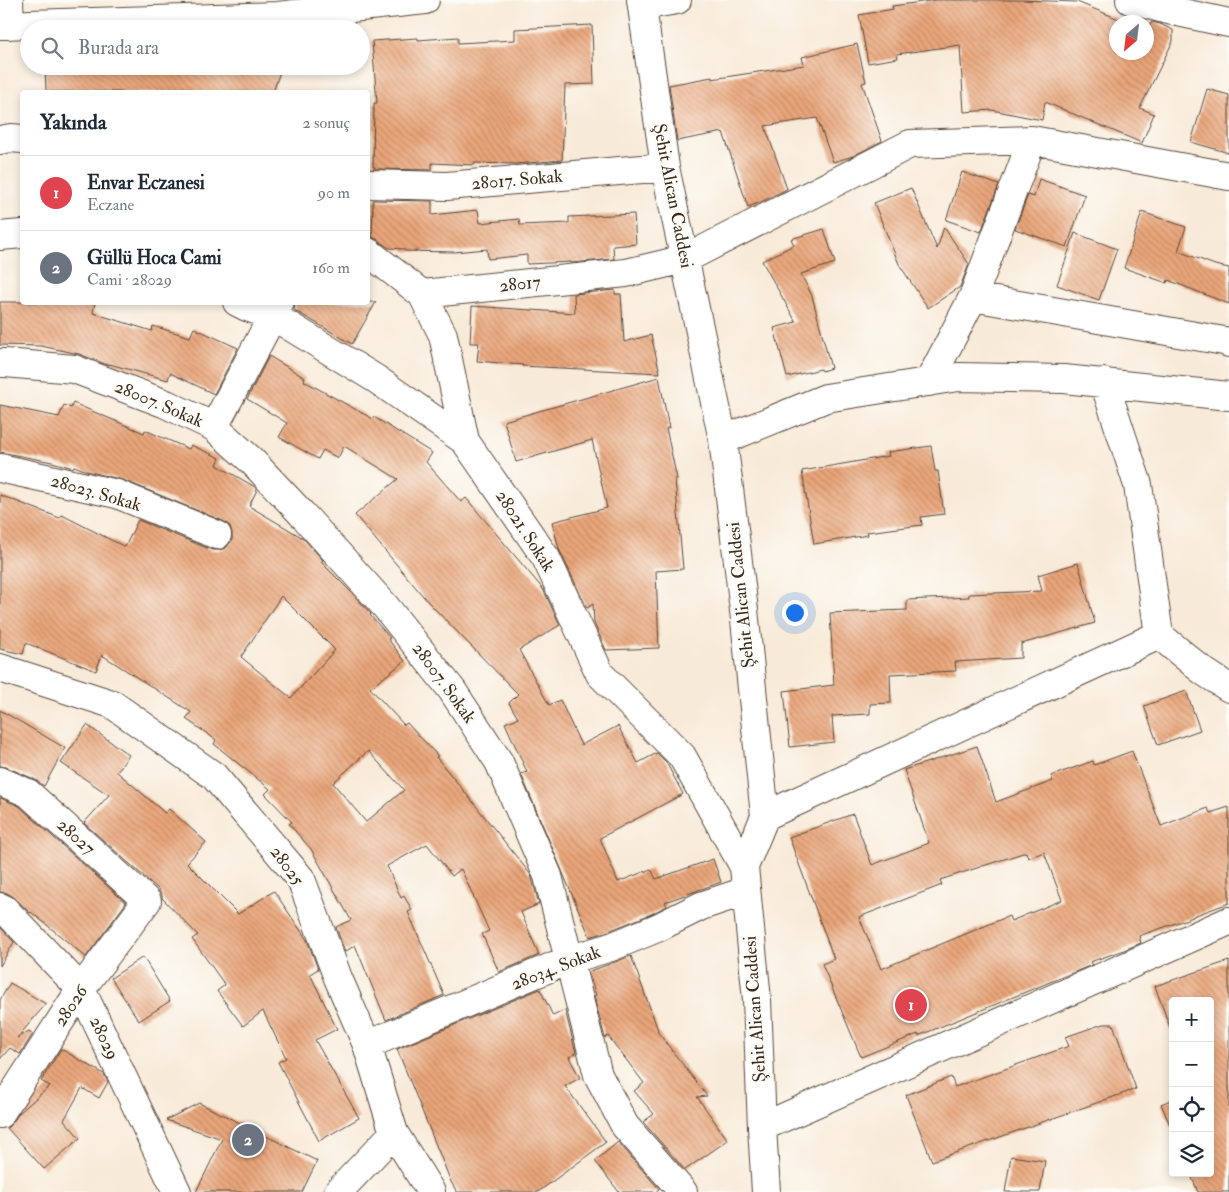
<!DOCTYPE html>
<html lang="tr">
<head>
<meta charset="utf-8">
<style>
	body { margin:0; font-family:"IM FELL Double Pica",serif; background:#f6f6f7; color:#1f2937 }
	.controls { position:absolute; right:15px; bottom:15px; display:grid; overflow:hidden; border-radius:5px; box-shadow:0 2px 8px #0003 }
	.controls button { width:45px; height:45px; display:grid; place-items:center; padding:0; border:0; border-bottom:1px solid #e0e1e3; background:#fff; color:#1f2937; font:25px sans-serif }
	.compass { position:absolute; left:1109px; top:15px; width:45px; height:45px; border-radius:50%; background:#fff; box-shadow:0 2px 8px #0003; rotate:208deg }
	.you { position:absolute; left:794px; top:612px; width:18px; height:18px; margin:-12px; border:4px solid #fff; border-radius:50%; background:#1a73e8; box-shadow:0 0 0 8px #1a73e833 }
	.badge { display:grid; place-items:center; width:32px; height:32px; border-radius:50%; background:#c8321e; color:#fff; font-size:16px; font-weight:700 }
	.pin { position:absolute; translate:-50% -50%; border:2px solid #fff; box-shadow:0 1px 5px #0006 }
	.list { margin:0; padding:0; list-style:none }
	h2 { display:flex; justify-content:space-between; align-items:center; height:65px; margin:0; padding:0 20px; font-size:21px }
	h2 small { font-size:16px; font-weight:400; color:#747a83 }
	.list li { display:grid; grid-template-columns:32px 1fr auto; gap:15px; align-items:center; box-sizing:border-box; height:75px; padding:0 20px; border-top:1px solid #e0e1e3 }
	.list b { display:block; font-size:19px; white-space:nowrap }
	.list p { margin:0; font-size:16px; white-space:nowrap; color:#747a83 }
	.list em { font-size:16px; font-style:normal; color:#747a83 }
	.icon { flex:none; width:28px; height:28px; fill:none; stroke:currentColor; stroke-width:2; stroke-linecap:round; stroke-linejoin:round }
	.map { position:relative; flex:none; width:1229px; height:1192px; overflow:hidden }
	.search { position:absolute; background:#fff; box-shadow:0 2px 8px #0003; left:20px; top:20px; width:350px; height:55px; display:flex; align-items:center; gap:12px; box-sizing:border-box; padding:0 18px; border-radius:28px; color:#747a83; font-size:19px }
	.panel { position:absolute; background:#fff; box-shadow:0 2px 8px #0003; left:20px; top:90px; width:350px; height:215px; border-radius:5px }
	.map>svg:first-child { display:block }
</style>
</head>
<body>
<div class="map">
<svg width="1229" height="1192" viewBox="0 0 1229 1192">
	<defs>
		<pattern id="building-back-hatch" width="6" height="6" patternUnits="userSpaceOnUse" patternTransform="scale(1.25)"><rect width="6" height="6" fill="#eaa67a"/><path d="M-1 5l2 2M0 0l6 6M5-1l2 2" fill="none" stroke="#bf8763"/></pattern>
	</defs>
	<rect width="100%" height="100%" fill="#fdfcf7"/>
	<filter id="ink" filterUnits="userSpaceOnUse"><feTurbulence type="fractalNoise" baseFrequency=".02" numOctaves="2"/><feDisplacementMap in="SourceGraphic" scale="10" xChannelSelector="R" yChannelSelector="G"/><feConvolveMatrix kernelMatrix="1 2 1 2 8 2 1 2 1" color-interpolation-filters="sRGB"/></filter>
	<filter id="wash" filterUnits="userSpaceOnUse"><feTurbulence type="fractalNoise" baseFrequency=".0096" numOctaves="4" result="noise"/><feDisplacementMap in="SourceGraphic" scale="20" xChannelSelector="R" yChannelSelector="G"/><feGaussianBlur stdDeviation="1.12" result="paint"/><feColorMatrix in="noise" values="0 0 0 0 0 0 0 0 0 0 0 0 0 0 0 0 0 1.4 0 .05"/><feComposite in="paint" operator="in"/></filter>
	<g filter="url(#wash)">
		<rect width="100%" height="100%" fill="#f8ead8"/>
		<g id="blocks">
			<path fill="url(#building-back-hatch)" fill-rule="evenodd" d="M 937,0 L 1022,0 L 1077,2 L 1126,22 L 1116,22 L 1116,52 L 1146,52 L 1146,31 L 1152,22 L 1160,24 L 1173,30 L 1173,41 L 1140,108 L 1154,114 L 1142,143 L 1045,102 L 1042,120 L 992,110 L 964,112 L 960,45 L 897,54 L 898,58 L 868,63 L 859,15 L 893,9 L 892,6 Z
				M 592,25 L 594,84 L 565,85 L 562,160 L 515,164 L 474,163 L 474,165 L 432,163 L 432,170 L 375,169 L 375,167 L 373,167 L 374,103 L 377,103 L 372,41 L 418,38 L 418,40 L 458,37 L 458,43 L 515,40 L 515,29 Z
				M 857,44 L 866,82 L 862,83 L 882,141 L 853,156 L 833,162 L 817,118 L 765,126 L 787,189 L 761,202 L 748,207 L 723,132 L 677,141 L 669,85 L 712,77 L 712,79 L 804,65 L 802,57 Z
				M 45,66 L 282,66 L 273,92 L 46,92 Z
				M 1207,89 L 1229,95 L 1229,153 L 1191,142 Z
				M 962,172 L 999,185 L 981,232 L 946,220 Z
				M 1039,179 L 1085,195 L 1067,247 L 1015,229 L 1028,195 L 1034,197 Z
				M 911,188 L 937,249 L 944,227 L 969,264 L 960,287 L 928,308 L 899,264 L 874,203 Z
				M 373,200 L 432,201 L 432,215 L 478,210 L 480,223 L 519,219 L 520,225 L 569,223 L 569,217 L 634,214 L 636,244 L 613,246 L 614,259 L 571,263 L 571,262 L 527,264 L 527,255 L 488,259 L 487,249 L 454,252 L 404,251 L 404,249 L 389,248 L 378,240 L 372,237 Z
				M 1142,212 L 1186,227 L 1178,251 L 1215,265 L 1229,268 L 1229,304 L 1168,280 L 1167,283 L 1124,268 Z
				M 824,229 L 835,263 L 801,274 L 812,296 L 831,368 L 822,371 L 821,369 L 787,377 L 774,328 L 796,322 L 762,261 L 794,245 L 791,239 Z
				M 1075,233 L 1117,249 L 1099,300 L 1057,285 Z
				M 615,290 L 615,294 L 621,294 L 624,342 L 651,335 L 660,373 L 522,366 L 523,365 L 477,361 L 479,343 L 470,343 L 472,306 L 575,313 L 574,294 Z
				M 0,302 L 95,302 L 93,313 L 152,331 L 153,326 L 190,337 L 194,328 L 238,348 L 214,394 L 170,373 L 168,380 L 109,364 L 109,365 L 105,364 L 79,354 L 41,346 L 0,345 Z
				M 295,302 L 376,302 L 352,344 L 294,310 Z
				M 269,356 L 305,378 L 304,381 L 373,419 L 374,417 L 432,453 L 426,462 L 461,502 L 466,498 L 543,589 L 560,625 L 519,650 L 549,705 L 560,700 L 581,745 L 618,726 L 638,763 L 657,753 L 666,762 L 683,794 L 600,838 L 618,882 L 651,869 L 656,879 L 713,859 L 721,882 L 665,902 L 667,906 L 651,914 L 606,932 L 590,937 L 521,774 L 527,772 L 505,723 L 518,718 L 509,703 L 518,694 L 428,602 L 355,515 L 398,479 L 344,446 L 338,458 L 323,450 L 318,459 L 279,437 L 287,423 L 247,399 Z
				M 659,377 L 669,428 L 666,428 L 677,479 L 675,479 L 683,569 L 656,571 L 659,648 L 606,650 L 594,623 L 593,604 L 587,608 L 559,549 L 552,522 L 607,508 L 592,440 L 516,462 L 504,421 Z
				M 73,403 L 144,433 L 145,430 L 189,449 L 191,445 L 220,458 L 217,465 L 255,487 L 257,490 L 249,506 L 303,538 L 323,560 L 321,562 L 349,590 L 371,614 L 370,615 L 390,638 L 388,639 L 405,661 L 370,688 L 404,725 L 407,723 L 438,756 L 436,757 L 476,806 L 531,875 L 539,904 L 521,912 L 539,955 L 499,972 L 482,934 L 489,931 L 461,869 L 452,876 L 427,844 L 387,866 L 401,898 L 404,896 L 412,910 L 408,912 L 444,995 L 386,1020 L 355,945 L 345,952 L 336,927 L 351,920 L 311,849 L 289,824 L 292,822 L 265,794 L 270,789 L 214,744 L 216,740 L 186,719 L 191,712 L 102,655 L 96,671 L 26,643 L 23,654 L 0,649 L 0,495 L 60,518 L 62,515 L 125,547 L 138,520 L 212,550 L 219,550 L 226,548 L 232,540 L 232,533 L 230,526 L 223,521 L 123,480 L 87,471 L 74,466 L 73,468 L 52,462 L 0,452 L 0,405 L 59,417 L 64,405 L 71,408 ZM 281,596 L 335,650 L 291,698 L 241,657 ZM 368,751 L 404,790 L 366,822 L 333,783 Z
				M 931,446 L 935,471 L 938,471 L 944,514 L 921,517 L 922,525 L 867,532 L 868,535 L 814,544 L 802,471 L 889,456 L 888,452 Z
				M 1078,563 L 1095,623 L 1021,644 L 1021,658 L 955,662 L 956,671 L 890,674 L 891,703 L 870,704 L 870,714 L 832,716 L 834,742 L 790,747 L 784,691 L 834,685 L 830,613 L 907,610 L 907,600 L 969,597 L 969,594 L 1042,591 L 1038,575 Z
				M 1186,691 L 1200,730 L 1158,745 L 1144,706 Z
				M 0,710 L 65,748 L 44,786 L 34,779 L 6,767 L 0,766 Z
				M 87,725 L 129,755 L 117,772 L 165,813 L 169,809 L 206,842 L 187,863 L 238,914 L 274,891 L 307,940 L 318,969 L 310,974 L 337,1029 L 315,1040 L 359,1118 L 319,1141 L 278,1062 L 286,1058 L 263,1011 L 243,1026 L 217,991 L 225,985 L 192,939 L 198,935 L 162,898 L 162,895 L 158,889 L 84,823 L 109,795 L 61,763 Z
				M 977,746 L 996,802 L 1053,781 L 1051,776 L 1093,761 L 1094,765 L 1132,751 L 1161,826 L 1208,808 L 1210,813 L 1229,807 L 1229,903 L 1193,916 L 1193,917 L 1139,936 L 1141,943 L 1124,950 L 1090,962 L 1092,965 L 1072,973 L 918,1036 L 918,1034 L 861,1057 L 822,964 L 834,959 L 789,837 L 853,814 L 872,865 L 929,843 L 904,770 ZM 1026,852 L 1028,858 L 1044,852 L 1062,900 L 1011,921 L 1009,916 L 881,969 L 859,917 L 942,885 L 940,880 Z
				M 0,798 L 19,806 L 126,903 L 86,957 L 31,912 L 30,913 L 15,898 L 7,893 L 0,892 Z
				M 0,927 L 14,942 L 0,966 Z
				M 631,956 L 658,1030 L 657,1031 L 707,1096 L 697,1097 L 728,1140 L 685,1170 L 643,1122 L 654,1114 L 634,1091 L 644,1083 L 608,1036 L 605,1038 L 594,996 L 596,995 L 588,972 Z
				M 143,957 L 170,1001 L 139,1021 L 111,978 Z
				M 1229,961 L 1229,1192 L 1198,1192 L 1190,1173 L 1210,1173 L 1210,1001 L 1173,1001 L 1173,1036 L 1155,986 Z
				M 10,983 L 46,1004 L 17,1038 L 29,1031 L 33,1034 L 20,1054 L 10,1048 L 0,1059 L 0,1000 Z
				M 540,989 L 553,1016 L 565,1010 L 576,1053 L 569,1057 L 580,1078 L 565,1086 L 606,1142 L 538,1192 L 457,1192 L 451,1182 L 397,1049 Z
				M 1103,1024 L 1113,1024 L 1136,1089 L 932,1161 L 906,1095 L 951,1077 L 955,1087 L 1069,1046 L 1065,1037 Z
				M 61,1049 L 104,1074 L 108,1082 L 99,1098 L 82,1088 L 64,1120 L 80,1138 L 44,1169 L 7,1128 L 13,1122 L 19,1113 L 50,1086 L 41,1081 Z
				M 1173,1099 L 1173,1132 L 1161,1104 Z
				M 199,1103 L 317,1161 L 302,1192 L 196,1192 L 222,1139 L 166,1120 Z
				M 618,1142 L 659,1189 L 655,1192 L 619,1192 L 595,1161 Z
				M 1011,1156 L 1045,1161 L 1040,1192 L 1005,1192 Z"/>
		</g>
	</g>
	<g filter="url(#ink)">
		<use href="#blocks" fill-opacity="0" stroke="#57473a" stroke-width="1"/>
		<g fill="none" stroke-linecap="round" stroke-linejoin="round">
			<g stroke="#57473a" stroke-width="30">
				<path id="minor" d="M 9,0 L 10,25
					M 641,0 L 665,167 L 723,440 L 744,610 L 765,816 L 744,867 L 757,1000 L 762,1127 L 766,1192
					M 1130,0 L 1164,9 L 1229,23
					M 642,6 L 677,0
					M 0,25 L 277,16 L 425,0
					M 0,140 L 11,138 L 22,139
					M 368,184 L 447,186 L 665,167
					M 0,236 L 22,234
					M 368,252 L 422,294 L 626,273 L 685,259 L 910,144 L 1032,140 L 1229,176
					M 422,294 L 443,335 L 465,441
					M 973,297 L 1224,341 L 1229,343
					M 237,302 L 247,307 L 273,316 L 376,379 L 465,441 L 546,558 L 600,674 L 682,756 L 744,867
					M 0,363 L 5,363 L 74,369 L 166,404 L 214,427 L 252,461 L 302,514 L 385,606 L 452,690 L 499,762 L 548,876 L 598,1075 L 625,1126 L 683,1192
					M 929,382 L 973,297 L 1032,140
					M 1104,382 L 1138,485 L 1159,635 L 1203,671 L 1229,688
					M 214,427 L 280,302
					M 723,440 L 826,398 L 958,377 L 1064,379 L 1229,396
					M 0,468 L 117,494 L 217,535
					M 0,668 L 112,704 L 214,776 L 301,879 L 338,978 L 367,1045 L 394,1133 L 431,1192
					M 0,781 L 28,793 L 147,901 L 81,989 L 0,1114
					M 765,816 L 1159,635
					M 0,907 L 4,909 L 81,989 L 177,1192
					M 367,1045 L 568,960 L 611,947 L 657,928 L 701,906 L 746,891
					M 762,1127 L 1229,921
					M 338,1192 L 394,1133"/>
			</g>
			<use href="#minor" stroke="#fff" stroke-width="28"/>
		</g>
	</g>
	<g text-anchor="middle" dominant-baseline="central" stroke-width="5" stroke-linejoin="round" paint-order="stroke">
		<g font-size="18" fill="#3b2a1e" stroke="#fdfcf7">
			<text transform="translate(517 180) rotate(-5)">28017. Sokak</text>
			<text transform="translate(673 196) rotate(79)">Şehit Alican Caddesi</text>
			<text transform="translate(520 284) rotate(-6)">28017</text>
			<text transform="translate(159 404) rotate(23)">28007. Sokak</text>
			<text transform="translate(96 493) rotate(16)">28023. Sokak</text>
			<text transform="translate(525 531) rotate(57)">28021. Sokak</text>
			<text transform="translate(741 595) rotate(-96)">Şehit Alican Caddesi</text>
			<text transform="translate(444 683) rotate(54)">28007. Sokak</text>
			<text transform="translate(76 837) rotate(42)">28027</text>
			<text transform="translate(287 866) rotate(54)">28025</text>
			<text transform="translate(556 968) rotate(-21)">28034. Sokak</text>
			<text transform="translate(71 1006) rotate(-56)">28026</text>
			<text transform="translate(755 1009) rotate(-94)">Şehit Alican Caddesi</text>
			<text transform="translate(104 1038) rotate(65)">28029</text>
		</g>
	</g>
</svg>
<div class="controls">
<button>+</button>
<button>−</button>
<button><svg class="icon" aria-label="locate" viewBox="0 0 24 24"><circle cx="12" cy="12" r="6"/><path d="M12 2v4M12 18v4M2 12h4M18 12h4"/></svg></button>
<button><svg class="icon" aria-label="layers" viewBox="0 0 24 24"><path d="M12 4l9 5-9 5-9-5zM3 14l9 5 9-5"/></svg></button>
</div>
<svg class="compass" viewBox="-18 -18 36 36"><path d="M0-13l5 13h-10z" fill="#e53935"/><path d="M0 13l5-13h-10z" fill="#747a83"/></svg>
<div class="you"></div>
<div class="pin badge" style="left:911px;top:1005px;background:#e0444e">1</div>
<div class="pin badge" style="left:248px;top:1140px;background:#6b7280">2</div>
<div class="search"><svg class="icon" aria-label="search" viewBox="0 0 24 24"><circle cx="10" cy="10" r="6"/><path d="M15 15l6 6"/></svg>Burada ara</div>
<section class="panel">
<h2>Yakında<small>2 sonuç</small></h2>
<ul class="list">
<li><span class="badge" style="background:#e0444e">1</span><div><b>Envar Eczanesi</b><p>Eczane</p></div><em>90 m</em></li>
<li><span class="badge" style="background:#6b7280">2</span><div><b>Güllü Hoca Cami</b><p>Cami · 28029</p></div><em>160 m</em></li>
</ul>
</section>
</div>
</body>
</html>
